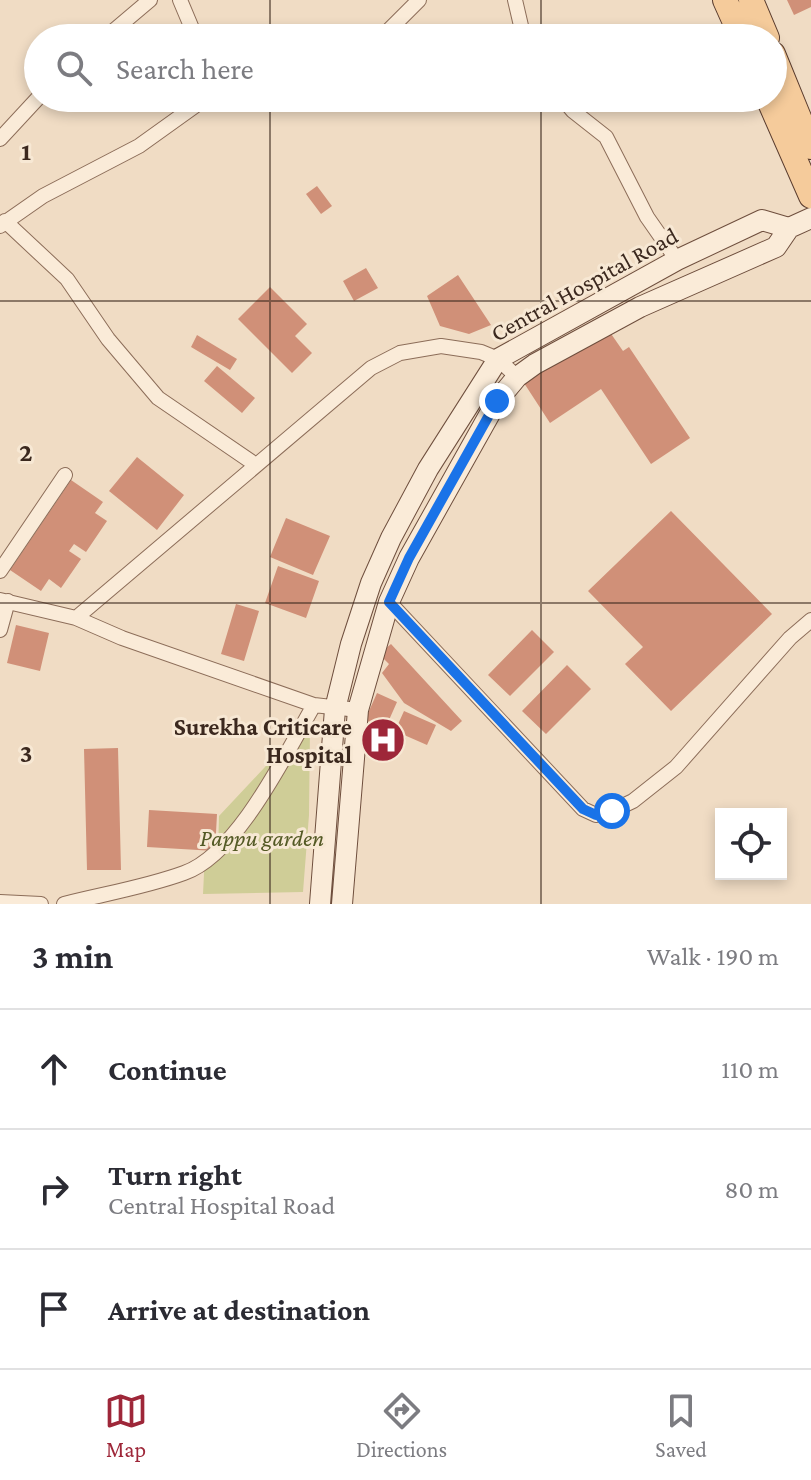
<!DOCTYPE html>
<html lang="en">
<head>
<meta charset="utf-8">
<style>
	body { margin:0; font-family:"Crimson Pro",serif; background:#f2f2f3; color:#2b2b33 }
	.controls { position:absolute; right:24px; bottom:24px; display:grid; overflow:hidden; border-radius:0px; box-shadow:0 4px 12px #0003 }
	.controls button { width:72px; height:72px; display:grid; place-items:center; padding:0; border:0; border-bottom:2px solid #e1e1e2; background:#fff; color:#2b2b33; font:40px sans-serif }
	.stop { position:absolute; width:24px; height:24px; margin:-18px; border:6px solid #1a73e8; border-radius:50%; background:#fff }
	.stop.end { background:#1a73e8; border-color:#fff; box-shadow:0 2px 8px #0008 }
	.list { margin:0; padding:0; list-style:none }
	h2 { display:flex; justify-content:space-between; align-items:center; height:104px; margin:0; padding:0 32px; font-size:34px }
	h2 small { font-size:26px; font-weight:400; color:#7c7c81 }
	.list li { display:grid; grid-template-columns:52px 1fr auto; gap:24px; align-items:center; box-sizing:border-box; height:120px; padding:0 32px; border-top:2px solid #e1e1e2 }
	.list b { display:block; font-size:30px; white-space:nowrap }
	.list p { margin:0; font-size:26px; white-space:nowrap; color:#7c7c81 }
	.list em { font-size:26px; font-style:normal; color:#7c7c81 }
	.icon { flex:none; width:44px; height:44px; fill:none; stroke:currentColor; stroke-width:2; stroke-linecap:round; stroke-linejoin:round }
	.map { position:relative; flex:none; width:811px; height:904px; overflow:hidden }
	.search { position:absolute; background:#fff; box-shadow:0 4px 12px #0003; left:24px; right:24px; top:24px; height:88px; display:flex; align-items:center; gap:20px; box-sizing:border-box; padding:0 28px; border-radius:44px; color:#7c7c81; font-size:30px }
	.sheet { height:464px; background:#fff }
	nav { display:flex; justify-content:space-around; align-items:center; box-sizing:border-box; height:112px; border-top:2px solid #e1e1e2; background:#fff; font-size:22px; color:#7c7c81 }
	nav a { display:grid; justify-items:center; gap:4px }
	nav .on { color:#9e2739 }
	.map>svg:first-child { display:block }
</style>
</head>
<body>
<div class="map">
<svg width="811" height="904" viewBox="0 0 811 904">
	<rect width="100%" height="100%" fill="#f0dcc4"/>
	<path fill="#cfcd97" d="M 310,728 L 309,815 L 303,892 L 203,894 L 205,853 L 218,853 L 219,816 L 279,752 Z"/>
	<path fill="#d09078" d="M 787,0 L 811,0 L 811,7 L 794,15 Z
		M 636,98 L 662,98 L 647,111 Z
		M 317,186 L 332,206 L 321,214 L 306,194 Z
		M 366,268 L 378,288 L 354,301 L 343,281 Z
		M 458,275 L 491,325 L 469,334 L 440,326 L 427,296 Z
		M 270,287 L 307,324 L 295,336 L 312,353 L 292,373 L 238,319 Z
		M 607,328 L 623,351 L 629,347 L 690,438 L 651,464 L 601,389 L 550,423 L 524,383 Z
		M 197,335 L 237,359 L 230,370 L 191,347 Z
		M 217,366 L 255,398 L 242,413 L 204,381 Z
		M 137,457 L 184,495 L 157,530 L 109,491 Z
		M 71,480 L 103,502 L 95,513 L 107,521 L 86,552 L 74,544 L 69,551 L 81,559 L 61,588 L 49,579 L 41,591 L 10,570 Z
		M 671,511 L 772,614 L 671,711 L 625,664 L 643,647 L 588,591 Z
		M 286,518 L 330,536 L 313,575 L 270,557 Z
		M 278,566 L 319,581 L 306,618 L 265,603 Z
		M 236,604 L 259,611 L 244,661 L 221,654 Z
		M 16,625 L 49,633 L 40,671 L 7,663 Z
		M 532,630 L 554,652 L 510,696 L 488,675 Z
		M 391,644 L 462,721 L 451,731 L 404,703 L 382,673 L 389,664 L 379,654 Z
		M 567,665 L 591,689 L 546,734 L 522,711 Z
		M 377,693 L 397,702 L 385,729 L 365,720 Z
		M 404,711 L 436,725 L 427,745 L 395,731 Z
		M 368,728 L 406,738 L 402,752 L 365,743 Z
		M 118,748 L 121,870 L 87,870 L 84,749 Z
		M 149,810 L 217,814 L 215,851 L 147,847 Z"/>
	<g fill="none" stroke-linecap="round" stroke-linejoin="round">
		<g stroke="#8c6d59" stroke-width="16">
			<path id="street" d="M 180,0 L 196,38
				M 515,0 L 522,30 L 527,38
				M 105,38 L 150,0
				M 381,38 L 419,0
				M 225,98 L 270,100 L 279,98
				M 562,98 L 573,111 L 606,137 L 647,217 L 677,260
				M 0,139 L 38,98
				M 5,221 L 67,279 L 108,339 L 158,398 L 256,465
				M 0,226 L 43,196 L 139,146 L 206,98
				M 0,571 L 65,475
				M 0,600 L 76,618 L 122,638 L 314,705 L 358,710
				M 389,602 L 583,809 L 596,815 L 612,811 L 633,801 L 676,767 L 790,638 L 811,620
				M 76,618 L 371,368 L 400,353 L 441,346 L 481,352 L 498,359 L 517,377
				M 0,630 L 8,601
				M 0,902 L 41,904
				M 64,904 C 103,894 146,887 184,873 C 238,854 286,753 314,705"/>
		</g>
		<g stroke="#6e4e3d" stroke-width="22">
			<path id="secondary" d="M 320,904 L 335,709 L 351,644 L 371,583 L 391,538 L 428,469 L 498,359 L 677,260 L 762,220 L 789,228
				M 342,904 L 358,710 L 389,602 L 409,558 L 497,401 L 517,377 L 535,364 L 640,307 L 776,247 L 789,228 L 811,218"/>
		</g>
		<g stroke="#5a3c2e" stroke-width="26">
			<path id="primary" d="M 725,0 L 742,38
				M 751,0 L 767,38
				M 773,54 L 811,147
				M 768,98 L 811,196"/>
		</g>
		<use href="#street" stroke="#faebd8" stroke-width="14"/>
		<use href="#secondary" stroke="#faebd8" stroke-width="20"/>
		<use href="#primary" stroke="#f5cb9b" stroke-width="24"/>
	</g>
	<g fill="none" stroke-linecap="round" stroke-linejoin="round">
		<path stroke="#1a73e8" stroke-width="10" d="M 497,401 L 409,558 L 389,602 L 583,809 L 596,815 L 612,811"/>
	</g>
	<path fill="none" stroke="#3b281e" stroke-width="2" stroke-opacity="0.55" d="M 270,0 L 270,38M 541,0 L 541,38M 270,98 L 270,904M 541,98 L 541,904M 0,301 L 811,301M 0,603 L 811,603"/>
	<defs>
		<g id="hospital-disc" transform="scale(2.3)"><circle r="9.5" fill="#9e2739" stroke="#f7e8d4"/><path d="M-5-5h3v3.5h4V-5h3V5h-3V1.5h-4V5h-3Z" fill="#fff"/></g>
	</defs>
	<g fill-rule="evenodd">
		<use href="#hospital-disc" x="383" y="740"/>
	</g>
	<g text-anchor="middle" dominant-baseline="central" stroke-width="6" stroke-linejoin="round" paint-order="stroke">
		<g font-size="24" fill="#3b281e" stroke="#f7e8d4">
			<text transform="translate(584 284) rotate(-29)">Central Hospital Road</text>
		</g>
		<g font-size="24" font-weight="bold" fill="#3b281e" stroke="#f7e8d4" text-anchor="end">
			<text x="352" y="726">Surekha Criticare<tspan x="352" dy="28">Hospital</tspan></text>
		</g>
		<g font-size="24" font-style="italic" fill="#535924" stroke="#f7e8d4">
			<text x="262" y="837">Pappu garden</text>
		</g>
	</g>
	<g font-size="26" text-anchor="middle" font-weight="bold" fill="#3b281e" stroke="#f7e8d4" stroke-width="6" stroke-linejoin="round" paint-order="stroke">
		<text x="26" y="160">1</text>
		<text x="26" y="461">2</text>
		<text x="26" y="762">3</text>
	</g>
</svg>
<div class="controls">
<button><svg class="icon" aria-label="locate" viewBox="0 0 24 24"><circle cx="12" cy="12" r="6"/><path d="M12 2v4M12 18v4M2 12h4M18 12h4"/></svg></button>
</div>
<div class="stop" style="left:612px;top:811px"></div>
<div class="stop end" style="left:497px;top:401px"></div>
<div class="search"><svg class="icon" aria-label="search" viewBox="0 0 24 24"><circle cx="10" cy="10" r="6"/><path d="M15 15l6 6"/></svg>Search here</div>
</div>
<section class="sheet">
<h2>3 min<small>Walk · 190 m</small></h2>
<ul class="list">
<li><svg class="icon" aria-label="ahead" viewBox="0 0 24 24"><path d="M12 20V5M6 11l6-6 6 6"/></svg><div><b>Continue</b></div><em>110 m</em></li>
<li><svg class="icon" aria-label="right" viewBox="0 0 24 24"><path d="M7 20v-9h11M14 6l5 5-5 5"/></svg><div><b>Turn right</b><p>Central Hospital Road</p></div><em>80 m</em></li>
<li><svg class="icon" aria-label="arrive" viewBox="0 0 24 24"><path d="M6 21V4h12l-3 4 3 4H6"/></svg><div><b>Arrive at destination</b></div></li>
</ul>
</section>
<nav>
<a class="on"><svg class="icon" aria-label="map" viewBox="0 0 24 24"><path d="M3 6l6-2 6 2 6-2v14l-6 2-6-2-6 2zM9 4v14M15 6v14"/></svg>Map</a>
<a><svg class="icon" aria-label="directions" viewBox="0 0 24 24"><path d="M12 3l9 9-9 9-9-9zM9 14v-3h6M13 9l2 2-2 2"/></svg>Directions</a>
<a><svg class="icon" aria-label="saved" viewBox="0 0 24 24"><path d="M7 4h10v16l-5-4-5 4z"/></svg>Saved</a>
</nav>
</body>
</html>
